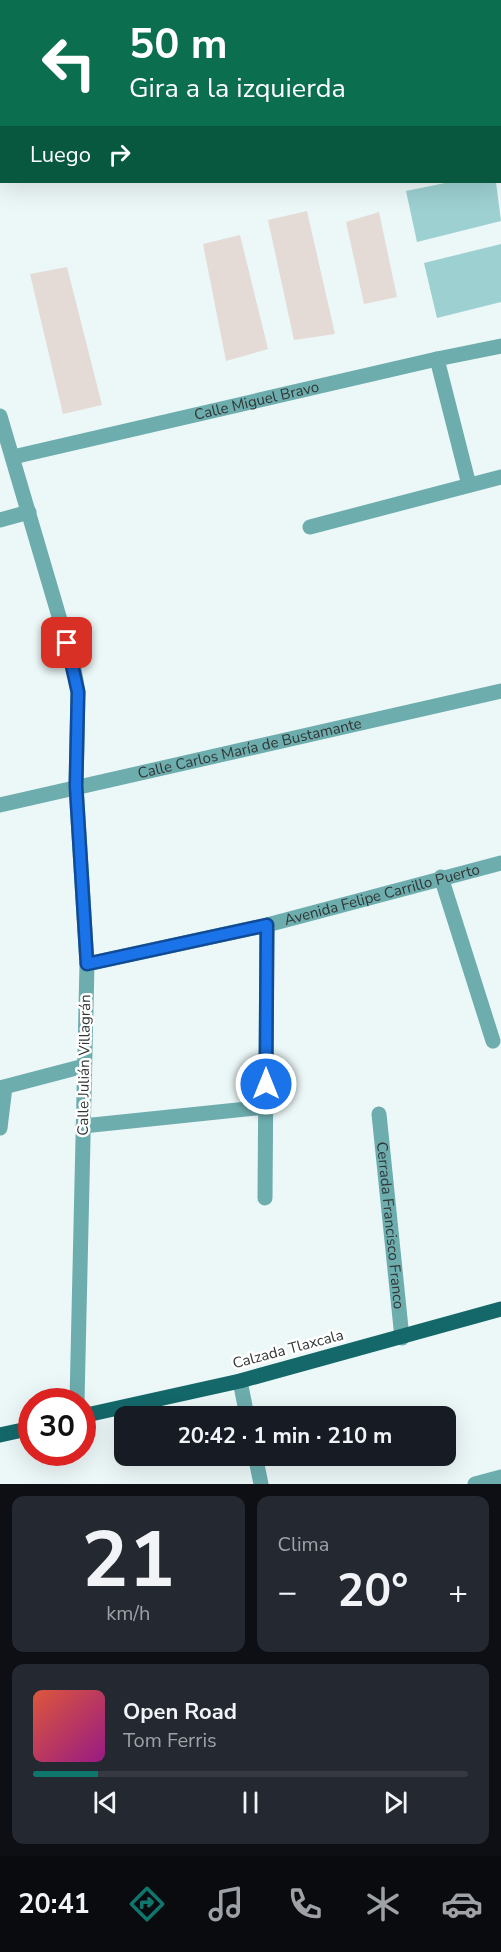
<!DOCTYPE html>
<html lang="es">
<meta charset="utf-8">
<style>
body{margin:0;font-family:"Nunito Sans",sans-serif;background:#242831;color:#f1f3f6;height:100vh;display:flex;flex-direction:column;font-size:22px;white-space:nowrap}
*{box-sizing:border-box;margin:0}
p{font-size:20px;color:#9ea1a6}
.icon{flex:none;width:33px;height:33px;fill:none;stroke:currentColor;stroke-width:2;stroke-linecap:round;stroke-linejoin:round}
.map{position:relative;height:1484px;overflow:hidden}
.side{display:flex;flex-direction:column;gap:12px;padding:12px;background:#0d0f14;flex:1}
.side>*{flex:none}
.top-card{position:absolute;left:0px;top:0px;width:501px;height:183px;box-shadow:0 6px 24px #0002;background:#0b6e4f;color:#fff;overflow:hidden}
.speed{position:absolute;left:18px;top:1388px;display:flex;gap:12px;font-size:30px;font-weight:700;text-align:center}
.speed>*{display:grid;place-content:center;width:78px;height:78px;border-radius:50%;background:#171b24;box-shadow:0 6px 24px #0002;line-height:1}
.speed .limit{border:9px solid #d22;background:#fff;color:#111}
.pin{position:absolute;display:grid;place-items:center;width:51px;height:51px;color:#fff;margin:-26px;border-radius:12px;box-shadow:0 3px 9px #0006}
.me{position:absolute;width:66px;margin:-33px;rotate:0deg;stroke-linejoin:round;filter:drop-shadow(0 0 4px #0008)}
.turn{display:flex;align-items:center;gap:21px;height:126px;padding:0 30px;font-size:27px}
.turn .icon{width:78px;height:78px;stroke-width:2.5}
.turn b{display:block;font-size:42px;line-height:51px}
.then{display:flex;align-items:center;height:57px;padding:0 30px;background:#0003;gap:12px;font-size:22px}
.big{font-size:45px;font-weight:700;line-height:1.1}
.side .tile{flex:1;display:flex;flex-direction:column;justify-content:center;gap:9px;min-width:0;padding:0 21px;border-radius:12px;background:#242831}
.side .dial{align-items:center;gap:0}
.dial b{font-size:78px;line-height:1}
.song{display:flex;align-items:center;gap:18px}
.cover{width:72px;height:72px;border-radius:9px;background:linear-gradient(135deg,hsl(10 70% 55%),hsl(310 70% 35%))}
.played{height:6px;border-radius:3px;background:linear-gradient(90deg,#0f766e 15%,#363941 15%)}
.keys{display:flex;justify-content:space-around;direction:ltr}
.heat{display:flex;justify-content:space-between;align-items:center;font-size:33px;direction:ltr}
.side .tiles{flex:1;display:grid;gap:12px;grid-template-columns:1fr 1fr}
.tile:last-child{grid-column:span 2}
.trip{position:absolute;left:114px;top:1406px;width:342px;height:60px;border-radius:12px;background:#171b24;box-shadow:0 6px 24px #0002;font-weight:700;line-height:60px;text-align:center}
.tabs{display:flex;height:96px;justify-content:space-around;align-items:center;background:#090b0e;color:#9ea1a6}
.tabs .icon{width:42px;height:42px}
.tabs .selected{color:#0f766e}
.tabs b{font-size:27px;color:#f1f3f6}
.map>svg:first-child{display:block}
.green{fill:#9dd0d1}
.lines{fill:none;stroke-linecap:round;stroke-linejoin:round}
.stream{stroke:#8de7e8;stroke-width:7}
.building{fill:#e4dbd6}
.minor{stroke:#6dadae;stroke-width:15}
.major{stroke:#14686a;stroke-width:15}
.route-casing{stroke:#114b97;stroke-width:15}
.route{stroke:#1a73e8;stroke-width:10}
.labels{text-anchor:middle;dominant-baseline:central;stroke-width:5;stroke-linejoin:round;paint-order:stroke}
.street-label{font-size:15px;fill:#313535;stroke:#fff}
</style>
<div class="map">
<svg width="501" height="1484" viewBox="0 0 501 1484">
<rect width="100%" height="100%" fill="#ecf7f7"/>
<path class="green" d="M450 182H496L501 221 417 242 406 191Z
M501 244V302L437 318 424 263Z"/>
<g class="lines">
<path class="stream" d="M465 0V2
M500 12H501"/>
</g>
<path class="building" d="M307 211 335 334 294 340 268 220Z
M379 212 397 297 364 304 346 222Z
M240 235 268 349 226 361 203 244Z
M67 267 102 405 63 414 30 274Z"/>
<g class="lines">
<g class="minor">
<path d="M0 98H2"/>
<path d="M437 359 469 485"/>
<path d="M0 416 73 664 78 692 76 786 87 964 77 1401"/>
<path id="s1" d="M13 457 437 359 501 346"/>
<path d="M0 520 29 512"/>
<path d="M310 527 501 477"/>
<path id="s2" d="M0 805 501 691"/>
<path d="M441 877 493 1041"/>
<path id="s3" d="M87 964 267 925 501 863"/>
<path d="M0 1088 84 1066"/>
<path id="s4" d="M379 1114 402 1338"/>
<path d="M83 1126 266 1107"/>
<path d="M0 1128 5 1087"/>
<path d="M265 1198 267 925"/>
<path d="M240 1381 247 1416"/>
<path d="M255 1455 261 1484"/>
<path d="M475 1484 501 1477"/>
</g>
<path class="major" d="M82 1416 240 1381 501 1309
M0 1435 32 1428"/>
</g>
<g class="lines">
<defs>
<path id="route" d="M67 643 78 692 76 786 87 964 267 925 266 1084"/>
</defs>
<use href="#route" class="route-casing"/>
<use href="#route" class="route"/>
</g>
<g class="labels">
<g class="street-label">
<text stroke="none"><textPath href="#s1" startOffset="250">Calle Miguel Bravo</textPath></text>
<text stroke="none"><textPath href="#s2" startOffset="256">Calle Carlos María de Bustamante</textPath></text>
<text stroke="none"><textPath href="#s3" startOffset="303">Avenida Felipe Carrillo Puerto</textPath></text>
<text transform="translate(84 1065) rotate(-89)">Calle Julián Villagrán</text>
<text stroke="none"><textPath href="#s4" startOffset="112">Cerrada Francisco Franco</textPath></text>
<text transform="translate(288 1349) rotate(-15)">Calzada Tlaxcala</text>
</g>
</g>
</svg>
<div class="speed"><div class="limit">30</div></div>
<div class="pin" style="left:67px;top:643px;background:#d93025"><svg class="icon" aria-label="arrive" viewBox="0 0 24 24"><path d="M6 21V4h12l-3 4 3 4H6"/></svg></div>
<svg class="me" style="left:266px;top:1084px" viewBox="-20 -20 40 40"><circle r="17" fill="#1a73e8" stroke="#fff" stroke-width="3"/><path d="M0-11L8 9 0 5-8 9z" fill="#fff"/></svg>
<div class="trip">20:42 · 1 min · 210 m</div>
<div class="top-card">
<div class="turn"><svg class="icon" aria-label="left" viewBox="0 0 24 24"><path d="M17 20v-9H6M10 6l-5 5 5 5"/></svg><div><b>50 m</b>Gira a la izquierda</div></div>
<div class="then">Luego<svg class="icon" aria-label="right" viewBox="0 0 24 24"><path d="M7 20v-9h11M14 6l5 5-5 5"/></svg></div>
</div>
</div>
<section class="side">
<div class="tiles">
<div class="tile dial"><b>21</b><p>km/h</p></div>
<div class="tile"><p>Clima</p>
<div class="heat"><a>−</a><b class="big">20°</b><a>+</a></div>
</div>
<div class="tile">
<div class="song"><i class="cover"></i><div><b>Open Road</b><p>Tom Ferris</p></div></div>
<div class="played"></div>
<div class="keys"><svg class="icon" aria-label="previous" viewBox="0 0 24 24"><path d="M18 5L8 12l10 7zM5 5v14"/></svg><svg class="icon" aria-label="pause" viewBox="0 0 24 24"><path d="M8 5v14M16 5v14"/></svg><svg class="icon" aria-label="next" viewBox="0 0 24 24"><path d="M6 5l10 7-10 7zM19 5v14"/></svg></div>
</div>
</div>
</section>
<nav class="tabs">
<b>20:41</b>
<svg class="icon selected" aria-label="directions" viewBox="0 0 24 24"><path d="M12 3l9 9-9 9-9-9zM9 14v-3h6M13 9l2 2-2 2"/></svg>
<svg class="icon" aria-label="music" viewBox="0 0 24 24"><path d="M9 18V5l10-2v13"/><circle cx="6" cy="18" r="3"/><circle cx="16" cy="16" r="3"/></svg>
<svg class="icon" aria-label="phone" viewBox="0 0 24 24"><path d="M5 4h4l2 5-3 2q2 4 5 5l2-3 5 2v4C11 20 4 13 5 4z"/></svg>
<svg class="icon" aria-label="climate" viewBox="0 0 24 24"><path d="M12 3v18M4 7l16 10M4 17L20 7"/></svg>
<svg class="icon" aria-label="car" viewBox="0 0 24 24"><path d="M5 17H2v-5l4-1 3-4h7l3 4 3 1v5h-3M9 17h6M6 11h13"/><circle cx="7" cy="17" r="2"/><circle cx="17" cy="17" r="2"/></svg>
</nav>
